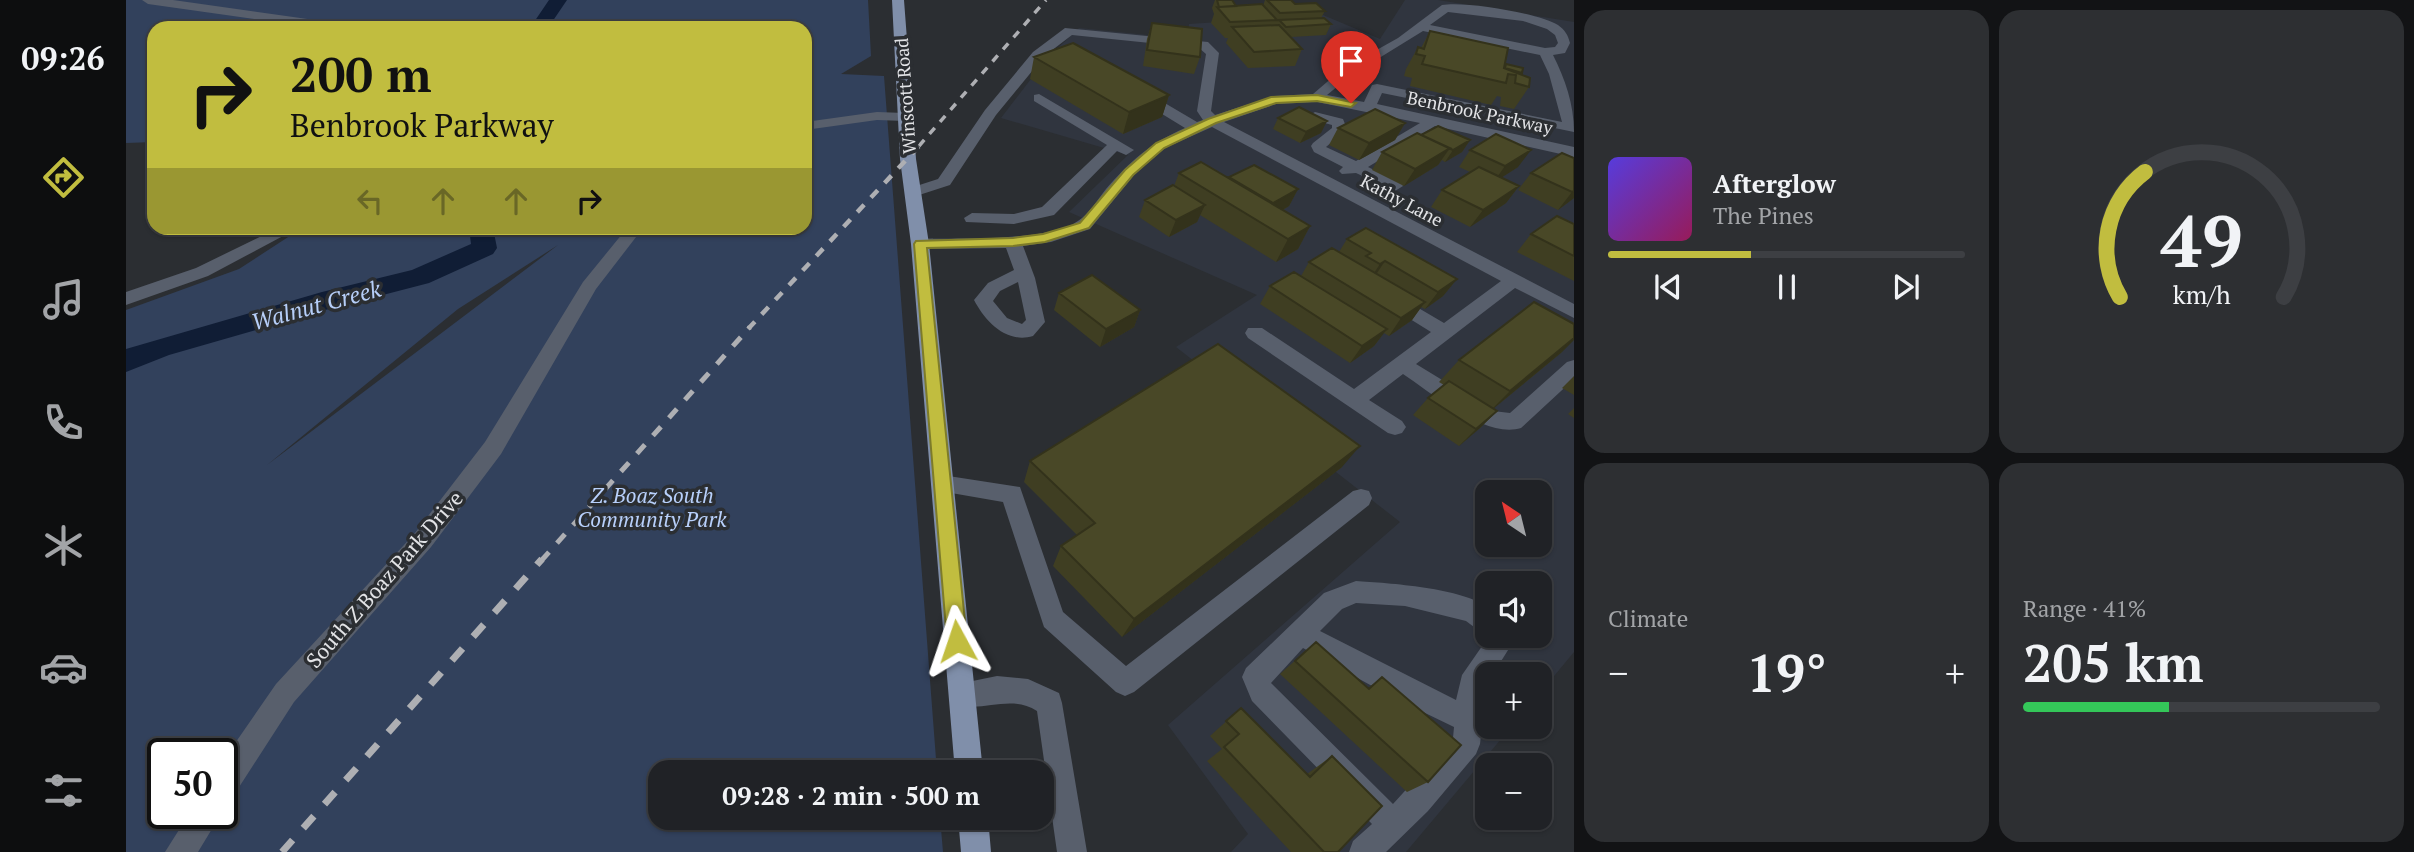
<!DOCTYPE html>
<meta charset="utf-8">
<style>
body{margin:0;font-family:"PT Serif",serif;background:#2d2f32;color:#f1f3f6;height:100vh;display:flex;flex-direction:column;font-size:26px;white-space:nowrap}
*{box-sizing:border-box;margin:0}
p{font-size:23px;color:#a2a4a7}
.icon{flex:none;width:38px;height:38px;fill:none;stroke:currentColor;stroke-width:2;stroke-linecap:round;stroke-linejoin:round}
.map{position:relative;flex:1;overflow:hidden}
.details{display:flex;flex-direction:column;gap:10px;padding:10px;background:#121315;width:840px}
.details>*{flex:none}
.hud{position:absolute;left:21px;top:21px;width:665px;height:214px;border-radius:21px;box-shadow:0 2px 5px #0004,0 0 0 2px #3d3f43;background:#c1bd3f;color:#111;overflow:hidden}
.needle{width:46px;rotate:325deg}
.buttons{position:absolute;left:1349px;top:480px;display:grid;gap:14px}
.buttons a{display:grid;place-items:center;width:77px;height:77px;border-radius:14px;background:#202226;box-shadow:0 2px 5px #0004,0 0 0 2px #3d3f43;font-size:35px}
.speed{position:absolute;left:21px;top:738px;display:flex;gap:14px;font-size:35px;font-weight:700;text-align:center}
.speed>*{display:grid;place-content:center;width:91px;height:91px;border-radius:50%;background:#202226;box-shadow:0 2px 5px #0004,0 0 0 2px #3d3f43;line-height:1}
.speed .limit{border:4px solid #111;border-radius:10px;background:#fff;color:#111}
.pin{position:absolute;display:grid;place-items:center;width:60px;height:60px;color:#fff;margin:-72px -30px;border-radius:50% 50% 50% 0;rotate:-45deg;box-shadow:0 0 7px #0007}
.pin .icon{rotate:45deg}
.me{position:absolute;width:77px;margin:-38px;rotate:355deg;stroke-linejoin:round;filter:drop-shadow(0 0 5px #0008)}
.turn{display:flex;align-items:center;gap:24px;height:147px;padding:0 28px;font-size:32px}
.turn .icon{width:91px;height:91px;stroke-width:2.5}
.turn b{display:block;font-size:49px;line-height:60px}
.lanes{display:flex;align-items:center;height:66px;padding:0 28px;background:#0003;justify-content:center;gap:35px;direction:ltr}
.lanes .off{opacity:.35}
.big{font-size:52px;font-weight:700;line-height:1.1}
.details .widget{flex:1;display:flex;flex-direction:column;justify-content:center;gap:10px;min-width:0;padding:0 24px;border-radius:21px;background:#2d2f32}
.details .dial{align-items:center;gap:0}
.dial svg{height:182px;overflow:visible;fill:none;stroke:#3d3f43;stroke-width:7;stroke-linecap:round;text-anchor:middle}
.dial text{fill:#f1f3f6;stroke:none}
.song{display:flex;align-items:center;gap:21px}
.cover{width:84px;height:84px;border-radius:10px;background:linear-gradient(135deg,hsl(250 70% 55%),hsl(330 70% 35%))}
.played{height:7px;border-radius:4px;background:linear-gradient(90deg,#c1bd3f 40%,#3d3f43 40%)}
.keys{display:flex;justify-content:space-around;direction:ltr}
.heat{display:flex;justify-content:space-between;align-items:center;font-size:38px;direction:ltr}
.charge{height:10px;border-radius:5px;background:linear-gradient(90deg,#34c759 41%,#3d3f43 0)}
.details .tiles{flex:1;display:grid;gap:10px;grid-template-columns:repeat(2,1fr)}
.trip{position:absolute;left:522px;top:760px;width:406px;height:70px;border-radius:21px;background:#202226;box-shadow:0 2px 5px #0004,0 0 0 2px #3d3f43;font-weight:700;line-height:70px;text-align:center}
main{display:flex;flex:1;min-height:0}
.dock{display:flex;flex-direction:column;width:126px;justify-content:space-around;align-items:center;background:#0d0e0f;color:#a2a4a7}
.dock .icon{width:49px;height:49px}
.dock .current{color:#c1bd3f}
.dock b{font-size:32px;color:#f1f3f6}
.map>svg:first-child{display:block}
.built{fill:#30353f;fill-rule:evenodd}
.green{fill:#32415c;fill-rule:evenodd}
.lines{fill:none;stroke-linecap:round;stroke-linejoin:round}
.river{fill:#101d35;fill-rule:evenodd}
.minor{fill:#585f6c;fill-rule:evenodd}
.major{fill:#808faa;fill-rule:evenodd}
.rail-far3{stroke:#aeafb3;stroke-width:3.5;stroke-dasharray:8 8;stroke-linecap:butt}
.rail-far2{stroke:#aeafb3;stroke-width:4.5;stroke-dasharray:10 10;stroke-linecap:butt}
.rail-far1{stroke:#aeafb3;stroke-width:5;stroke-dasharray:12 12;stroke-linecap:butt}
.rail{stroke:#aeafb3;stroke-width:7;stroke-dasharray:16 16;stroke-linecap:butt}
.wall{fill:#3f3e22}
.shaded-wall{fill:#33321b}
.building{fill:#494827;stroke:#33321b;stroke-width:2}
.route{fill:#c1bd3f;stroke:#7d7b29;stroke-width:2}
.labels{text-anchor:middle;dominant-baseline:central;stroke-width:7;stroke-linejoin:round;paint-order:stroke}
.far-street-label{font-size:18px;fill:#e2e3e6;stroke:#2b2e32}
.park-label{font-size:21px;font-style:italic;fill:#b8d0fb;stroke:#2b2e32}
.street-label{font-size:21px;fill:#e2e3e6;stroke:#2b2e32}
.water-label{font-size:23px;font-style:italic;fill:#b6cef8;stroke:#2b2e32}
</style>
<main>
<nav class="dock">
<b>09:26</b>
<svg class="icon current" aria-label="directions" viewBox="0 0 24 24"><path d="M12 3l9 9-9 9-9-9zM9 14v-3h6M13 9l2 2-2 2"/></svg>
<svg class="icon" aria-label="music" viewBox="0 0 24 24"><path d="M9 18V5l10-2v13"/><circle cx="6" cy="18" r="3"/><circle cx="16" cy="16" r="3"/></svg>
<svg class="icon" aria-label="phone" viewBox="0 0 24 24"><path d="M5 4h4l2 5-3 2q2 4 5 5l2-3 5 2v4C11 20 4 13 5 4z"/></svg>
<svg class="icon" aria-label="climate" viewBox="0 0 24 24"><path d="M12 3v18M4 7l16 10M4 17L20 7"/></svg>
<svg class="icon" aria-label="car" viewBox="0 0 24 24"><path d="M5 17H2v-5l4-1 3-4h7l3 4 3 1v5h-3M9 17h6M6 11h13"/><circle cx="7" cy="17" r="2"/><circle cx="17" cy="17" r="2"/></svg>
<svg class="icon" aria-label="filters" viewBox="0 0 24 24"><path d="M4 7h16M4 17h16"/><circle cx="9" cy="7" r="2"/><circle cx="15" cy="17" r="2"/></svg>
</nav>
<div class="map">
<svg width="1448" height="852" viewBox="0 0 1448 852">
<rect width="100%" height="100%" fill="#2b2e32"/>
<path class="built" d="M1279 0H1312L1448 22V652L1414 693V674H1362V726H1386L1280 852H1105L1122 834 1042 725 1274 522 1050 347 1131 295 943 212 1002 155 875 118 921 58 953 28 1061 39 1063 24 1197 15 1254 39ZM1362 492H1414V544H1362ZM1362 583H1414V635H1362Z"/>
<path class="green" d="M0 0H742L745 56 715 74 758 76 811 772H534V817H814L817 852H0V310L113 269 176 228H679V28H28V142L0 143ZM432 245 141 465 332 309ZM37 754H96V814H37Z"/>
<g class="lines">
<path class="river" d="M423 0H441L422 28H404Z
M343 228H367L371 248 367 254 303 283 199 310 43 355 0 372V349L196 292 286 270 345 244Z"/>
<path class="minor" d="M16 0H47L217 24 223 28H191L22 4Z
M1316 5C1339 1 1412 13 1432 25 1439 30 1442 35 1444 43L1439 53 1427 55C1439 79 1448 104 1448 132L1256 93 1251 104 1448 147V157L1309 126 1242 167 1275 183 1277 186 1269 191 1230 173 1216 174 1213 171 1217 167 1188 152 1185 146 1187 143 1206 128V125L1184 119 1182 116 1189 112 1217 119 1221 129 1200 147 1230 161 1294 123 1191 102 1150 104 1098 122 1448 304V318L1389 288 1290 364 1367 411 1384 413 1441 362 1448 360V379L1395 428C1359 439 1306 393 1277 374L1243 400 1276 421 1280 427 1276 433 1269 435 1262 433 1122 338 1119 333 1122 328H1136L1228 389 1305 332 1260 304 1257 300 1260 296H1272L1318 323 1375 281 1086 127 1039 148 1008 175 964 229 925 242 897 246 909 278 919 322 907 336C880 344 859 321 848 300L862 283 888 270 880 248 794 249 785 244 794 239C832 238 922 242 952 221 963 214 972 199 980 189 1005 160 1025 143 1059 128L1010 98V92H1020L1071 122 1077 120 1071 111 1080 54 1073 48 946 35 925 51 932 55 930 58 916 59 870 115 824 185 787 197 781 195 779 192 781 189 812 179 859 110 907 52 939 28 1082 42 1093 53 1085 111 1089 115 1148 96 1187 94 1215 70 1272 38ZM1322 12 1397 21 1421 29 1429 35 1432 43 1429 47 1419 48 1304 25ZM1297 31 1414 55 1423 74 1436 122 1251 84 1246 85 1238 102 1201 95 1224 76ZM892 282 900 320 896 324 881 318 867 301 874 291Z
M913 94 1008 150 1000 155 991 151 928 215 888 224 840 222 838 218 846 213 888 214 916 207 981 145 908 101V95Z
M751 112 779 113 786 117 779 121 751 120 679 130V122Z
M152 228H172L82 276 0 305V292L70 268Z
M501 228H517L470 289 375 454 305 547 168 702 106 798 96 802V762L150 684 289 533 359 442 457 282Z
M816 475 894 487 937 612 1000 666 1227 491 1235 489 1243 491 1246 498 1243 505 1008 692 999 696 990 692 918 627 877 502 808 490 805 484 808 478Z
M1230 581C1261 583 1339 588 1362 608V635H1387L1389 639 1367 674H1362L1354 744 1350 754 1302 811 1260 852H1223L1227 841 1246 824 1126 701 1116 677 1120 668 1198 593ZM1230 603 1279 606 1340 621 1360 636 1361 639 1336 675 1330 700 1194 631 1216 609ZM1177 648 1266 697 1328 727 1327 738 1267 804 1145 683Z
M871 676 902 679 933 693 936 703 961 852H931L911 711C883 693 854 715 827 703L823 694 827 685Z
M63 814H95L72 852H39Z"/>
<path class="major" d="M766 0H778L790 159 803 244 857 772H829L785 244 774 159Z
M832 817H862L865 852H835Z"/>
<path class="rail-far3" d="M793 146 920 0"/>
<path class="rail-far2" d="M622 329 795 144"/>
<path class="rail-far1" d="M415 561 624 327"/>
<path class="rail" d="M156 852 416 559"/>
</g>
<path class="wall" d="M1089 0H1106L1110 6H1137L1139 0H1165L1169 4 1199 11 1195 18 1205 24 1200 35 1165 37 1176 49 1169 66 1122 68 1100 43 1102 38H1099L1085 23 1088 14 1086 8Z
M1026 23 1074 57 1068 74 1017 66 1021 39Z
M1304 31 1396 73 1395 75 1403 87 1388 109 1374 106 1375 97 1371 96 1365 105 1284 86 1286 78 1278 76 1280 69 1292 47 1295 48Z
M908 57 1043 95 1036 117 997 134 904 79Z
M1152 118 1195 133 1174 143 1147 129Z
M1279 123 1269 140 1233 160 1203 145 1212 128Z
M1295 135 1344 140 1336 152 1319 162 1316 160 1312 165 1278 186 1246 170 1256 152Z
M1344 150 1392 167 1376 177 1393 186 1380 203 1344 227 1305 207 1316 190 1344 172 1333 167Z
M1448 158V198L1432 210 1392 190 1405 173Z
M1053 173 1103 178V177L1172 189 1163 206 1157 210 1184 226 1172 249 1150 262 1074 215 1071 222 1043 237 1013 217 1019 200 1048 186Z
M1448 224V281L1391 252 1405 234Z
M1221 239 1331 279 1317 296 1299 309 1295 307 1286 320 1263 336 1258 333 1248 346 1224 363 1134 304 1144 286 1175 276 1183 262 1213 252Z
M933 293 1014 310 1008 327 974 347 928 310Z
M1436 352 1367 409 1371 411 1354 428 1333 446 1287 415 1302 398 1318 385 1313 382 1333 360Z
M1448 376V395L1436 388Z
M1448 408V418L1442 414Z
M904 461 1216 467 996 637 927 566 935 546 951 535 898 482Z
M1190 642 1242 688 1256 677 1302 782 1281 792 1154 674Z
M1115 708 1181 774 1206 756 1212 852H1165L1081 761 1096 749 1084 736Z"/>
<path class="shaded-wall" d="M1043 95 1036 117 997 134 1003 112Z
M1201 121 1195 133 1174 143 1180 132Z
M1279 123 1269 140 1233 160 1243 143Z
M1344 140 1336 152 1319 162 1327 150Z
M1324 148 1312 165 1278 186 1289 169Z
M1405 150 1392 167 1367 183 1379 166Z
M1393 186 1380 203 1344 227 1357 210Z
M1172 189 1163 206 1138 220 1147 203Z
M1448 191V198L1432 210 1446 192Z
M1079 205 1071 222 1043 237 1050 220Z
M1184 226 1172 249 1150 262 1162 239Z
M1259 261 1247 279 1242 282 1254 264Z
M1331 279 1317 296 1299 309 1312 292Z
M1299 302 1286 320 1263 336 1275 318Z
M1014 310 1008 327 974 347 980 329Z
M1261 329 1248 346 1224 363 1236 346Z
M1448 338V340L1436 352 1362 413 1384 391Z
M1371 411 1354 428 1333 446 1350 429Z
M1234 446 1216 467 996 637 1008 619Z"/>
<path class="building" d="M1091 0H1106L1110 6 1093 7Z
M1141 0H1165L1169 4 1190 3 1199 11 1154 13Z
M1136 4 1151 20 1104 22 1091 7Z
M1198 18 1205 24 1160 27 1153 20Z
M1026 23 1076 29 1074 57 1021 50Z
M1153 25 1176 49 1128 52 1106 27Z
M1304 31 1382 48 1378 68 1404 78 1403 87 1389 83 1390 75 1382 74 1380 83 1296 64 1299 56 1290 54 1292 47 1298 49Z
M947 43 1043 95 1003 112 908 57Z
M1380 64 1397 68 1396 73 1379 68Z
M1173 107 1201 121 1180 132 1152 118Z
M1249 109 1279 123 1243 143 1212 128Z
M1312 126 1344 140 1327 150 1295 135Z
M1291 133 1324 148 1289 169 1256 152Z
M1370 134 1405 150 1379 166 1344 150Z
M1436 153 1448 158V191L1446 192 1405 173Z
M1075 162 1184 226 1162 239 1053 173Z
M1128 165 1172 189 1147 203 1103 177Z
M1353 167 1393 186 1357 210 1316 190Z
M1047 185 1079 205 1050 220 1019 200Z
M1431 216 1448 224V256L1405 234Z
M1240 228 1331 279 1312 292 1259 261 1254 264 1240 256 1245 253 1221 239Z
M1206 248 1299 302 1275 318 1183 262Z
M1168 272 1261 329 1236 346 1144 286Z
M966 275 1014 310 980 329 933 293Z
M1408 302 1448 324V338L1384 391 1333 360Z
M1092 344 1234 446 1008 619 935 546 969 523 904 461Z
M1323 381 1371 411 1350 429 1302 398Z
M1190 642 1243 689 1256 677 1335 745 1302 782 1169 661Z
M1115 708 1184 777 1206 756 1256 806 1212 852H1198L1098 747 1113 734 1100 721Z"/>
<path class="route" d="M1191 95 1230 103 1225 107 1191 101 1150 103 1090 123 1038 148 1007 175 963 228 919 242 887 246 801 248 841 641 838 648 831 650 824 648 821 641 788 244 790 241 887 238 917 234 954 223 999 170 1030 143 1082 119 1145 97Z"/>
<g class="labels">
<g class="far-street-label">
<text transform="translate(779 96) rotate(-94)">Winscott Road</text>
<text transform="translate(1354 112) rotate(12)">Benbrook Parkway</text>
<text transform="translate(1276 200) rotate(28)">Kathy Lane</text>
</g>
<g class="park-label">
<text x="526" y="495">Z. Boaz South<tspan x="526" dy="24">Community Park</tspan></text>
</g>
<g class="street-label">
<text transform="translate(258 579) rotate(-49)">South Z Boaz Park Drive</text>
</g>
<g class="water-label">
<text transform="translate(190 305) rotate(-15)">Walnut Creek</text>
</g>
</g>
</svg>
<div class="buttons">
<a><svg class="needle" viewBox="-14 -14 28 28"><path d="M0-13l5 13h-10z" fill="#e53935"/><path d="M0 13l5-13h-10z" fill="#a2a4a7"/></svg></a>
<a><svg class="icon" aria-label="sound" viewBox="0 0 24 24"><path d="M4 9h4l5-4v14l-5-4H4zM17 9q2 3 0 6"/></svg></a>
<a>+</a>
<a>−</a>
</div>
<div class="speed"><div class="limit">50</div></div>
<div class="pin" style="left:1225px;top:103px;background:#d93025"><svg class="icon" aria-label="arrive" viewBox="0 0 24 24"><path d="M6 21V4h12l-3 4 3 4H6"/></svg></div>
<svg class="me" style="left:831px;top:641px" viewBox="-20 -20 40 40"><path d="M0-17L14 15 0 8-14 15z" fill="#c1bd3f" stroke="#fff" stroke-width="4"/></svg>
<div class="trip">09:28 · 2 min · 500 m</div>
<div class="hud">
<div class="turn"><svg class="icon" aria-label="right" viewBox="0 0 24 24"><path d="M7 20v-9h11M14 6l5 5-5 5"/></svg><div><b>200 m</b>Benbrook Parkway</div></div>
<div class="lanes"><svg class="icon off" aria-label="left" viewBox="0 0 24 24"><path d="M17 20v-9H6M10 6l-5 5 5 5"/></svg><svg class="icon off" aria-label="ahead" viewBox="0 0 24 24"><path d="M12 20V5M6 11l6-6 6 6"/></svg><svg class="icon off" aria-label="ahead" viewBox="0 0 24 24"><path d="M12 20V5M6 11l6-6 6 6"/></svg><svg class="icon" aria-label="right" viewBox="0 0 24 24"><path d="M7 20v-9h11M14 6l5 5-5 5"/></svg></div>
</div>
</div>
<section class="details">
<div class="tiles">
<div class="widget">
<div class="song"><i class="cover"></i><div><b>Afterglow</b><p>The Pines</p></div></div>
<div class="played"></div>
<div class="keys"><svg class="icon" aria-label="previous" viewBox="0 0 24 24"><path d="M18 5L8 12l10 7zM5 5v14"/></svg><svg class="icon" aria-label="pause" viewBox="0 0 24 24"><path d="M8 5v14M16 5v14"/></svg><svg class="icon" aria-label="next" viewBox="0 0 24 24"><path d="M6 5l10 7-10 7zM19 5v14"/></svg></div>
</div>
<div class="widget dial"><svg viewBox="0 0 100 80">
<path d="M14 69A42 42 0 1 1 86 69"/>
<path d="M14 69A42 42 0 0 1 25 14" stroke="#c1bd3f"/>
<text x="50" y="56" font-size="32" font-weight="700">49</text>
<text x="50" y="72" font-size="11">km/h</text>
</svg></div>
<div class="widget"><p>Climate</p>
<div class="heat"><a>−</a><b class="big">19°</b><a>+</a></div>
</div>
<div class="widget"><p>Range · 41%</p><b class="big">205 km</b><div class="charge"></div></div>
</div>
</section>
</main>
